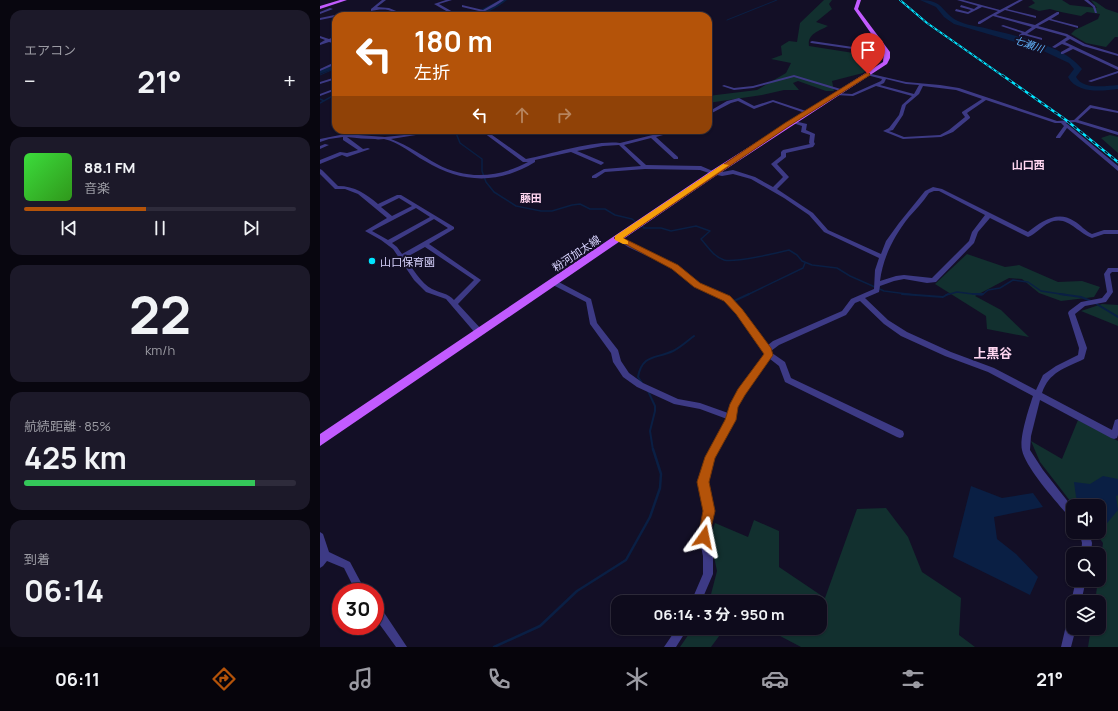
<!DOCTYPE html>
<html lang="ja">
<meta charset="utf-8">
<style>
body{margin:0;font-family:Manrope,"Noto Sans JP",sans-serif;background:#1c1929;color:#f1f3f6;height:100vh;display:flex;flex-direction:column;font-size:15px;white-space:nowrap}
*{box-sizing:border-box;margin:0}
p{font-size:13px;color:#9b9ba3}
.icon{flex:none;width:22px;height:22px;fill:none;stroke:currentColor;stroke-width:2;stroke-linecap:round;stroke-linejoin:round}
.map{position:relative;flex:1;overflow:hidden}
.panel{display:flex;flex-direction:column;gap:10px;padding:10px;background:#08060f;width:320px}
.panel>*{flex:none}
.banner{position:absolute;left:12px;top:12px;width:380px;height:122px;border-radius:12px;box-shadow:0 1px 3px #0004,0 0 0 1px #2e2b3b;background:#b45309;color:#fff;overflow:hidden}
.controls{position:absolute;left:746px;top:499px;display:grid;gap:8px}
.controls a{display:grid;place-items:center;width:40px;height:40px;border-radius:8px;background:#0e0b1c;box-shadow:0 1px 3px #0004,0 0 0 1px #2e2b3b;font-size:20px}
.speed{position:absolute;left:12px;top:583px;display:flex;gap:8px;font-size:20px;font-weight:700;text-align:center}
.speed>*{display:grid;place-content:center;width:52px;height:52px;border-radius:50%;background:#0e0b1c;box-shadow:0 1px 3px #0004,0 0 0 1px #2e2b3b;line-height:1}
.speed .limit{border:6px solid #d22;background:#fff;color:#111}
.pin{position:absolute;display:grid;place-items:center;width:34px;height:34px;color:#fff;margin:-41px -17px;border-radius:50% 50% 50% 0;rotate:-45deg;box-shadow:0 0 4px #0007}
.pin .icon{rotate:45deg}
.me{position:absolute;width:44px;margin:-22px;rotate:12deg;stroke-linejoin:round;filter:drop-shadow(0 0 3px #0008)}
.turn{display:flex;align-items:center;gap:14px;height:84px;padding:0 16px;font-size:18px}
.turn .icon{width:52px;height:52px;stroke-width:2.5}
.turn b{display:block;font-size:28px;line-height:34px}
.lanes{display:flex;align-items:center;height:38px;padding:0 16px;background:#0003;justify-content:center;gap:20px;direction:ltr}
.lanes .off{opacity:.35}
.big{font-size:30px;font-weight:700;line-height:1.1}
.panel .card{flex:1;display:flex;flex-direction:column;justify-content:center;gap:6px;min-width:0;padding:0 14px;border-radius:12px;background:#1c1929}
.panel .dial{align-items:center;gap:0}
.dial b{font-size:52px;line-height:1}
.song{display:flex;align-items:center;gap:12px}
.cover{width:48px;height:48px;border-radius:6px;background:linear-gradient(135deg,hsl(120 70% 55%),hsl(110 70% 35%))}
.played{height:4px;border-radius:2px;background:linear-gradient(90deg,#b45309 45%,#2e2b3b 45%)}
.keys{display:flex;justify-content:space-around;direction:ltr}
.heat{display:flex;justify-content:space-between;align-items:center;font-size:22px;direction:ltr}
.charge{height:6px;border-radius:3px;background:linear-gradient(90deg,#34c759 85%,#2e2b3b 0)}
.trip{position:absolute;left:291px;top:595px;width:216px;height:40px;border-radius:12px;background:#0e0b1c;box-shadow:0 1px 3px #0004,0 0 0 1px #2e2b3b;font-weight:700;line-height:40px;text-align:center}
.menu{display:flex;height:64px;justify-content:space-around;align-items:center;background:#06040b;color:#9b9ba3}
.menu .icon{width:28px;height:28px}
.menu .active{color:#b45309}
.menu b{font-size:18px;color:#f1f3f6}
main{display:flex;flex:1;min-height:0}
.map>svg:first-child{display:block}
.green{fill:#12302f}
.water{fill:#0a1f44}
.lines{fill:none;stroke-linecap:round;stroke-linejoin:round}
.stream-far3{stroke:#0a1f44;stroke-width:1}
.stream-far2{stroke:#0a1f44;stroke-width:1.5}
.stream-far1{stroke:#0a1f44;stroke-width:2}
.stream{stroke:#0a1f44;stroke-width:2.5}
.river{fill:#0a1f44;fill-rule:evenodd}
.minor{fill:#3d3a85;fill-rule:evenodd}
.primary{fill:#c25bff;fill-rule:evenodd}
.rail-far1-casing{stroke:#00e5ff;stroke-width:2}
.rail-casing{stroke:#00e5ff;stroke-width:2.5}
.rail-far1{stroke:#130f26;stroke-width:1;stroke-dasharray:3;stroke-linecap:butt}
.rail{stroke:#130f26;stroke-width:1.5;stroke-dasharray:4;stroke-linecap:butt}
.route{fill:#b45309;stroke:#753606}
.slow{fill:#f59e0b}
.poi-dot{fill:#00e5ff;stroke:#130f26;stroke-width:1.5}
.labels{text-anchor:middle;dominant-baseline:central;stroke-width:4;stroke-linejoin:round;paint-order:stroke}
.far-water-label{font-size:10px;font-style:italic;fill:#62b6ff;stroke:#130f26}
.far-quarter-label{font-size:11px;font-weight:bold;fill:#ffd6f0;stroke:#130f26}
.street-label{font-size:11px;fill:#d9d4ff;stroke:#130f26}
.poi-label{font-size:11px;fill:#d9d4ff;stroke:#130f26;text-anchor:start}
.quarter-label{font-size:13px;font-weight:bold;fill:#ffd6f0;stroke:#130f26}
</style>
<main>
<section class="panel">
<div class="card"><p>エアコン</p>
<div class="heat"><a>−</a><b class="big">21°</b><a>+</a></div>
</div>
<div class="card">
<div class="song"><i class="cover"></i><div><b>88.1 FM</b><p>音楽</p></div></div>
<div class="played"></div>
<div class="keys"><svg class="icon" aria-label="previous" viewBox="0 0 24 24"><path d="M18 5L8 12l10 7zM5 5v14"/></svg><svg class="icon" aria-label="pause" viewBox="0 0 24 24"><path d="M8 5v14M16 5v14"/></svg><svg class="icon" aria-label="next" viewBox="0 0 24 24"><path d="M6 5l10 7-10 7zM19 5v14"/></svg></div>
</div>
<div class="card dial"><b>22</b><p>km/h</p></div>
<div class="card"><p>航続距離 · 85%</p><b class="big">425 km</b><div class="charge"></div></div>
<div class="card"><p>到着</p><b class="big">06:14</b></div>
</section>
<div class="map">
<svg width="798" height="647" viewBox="0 0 798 647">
<rect width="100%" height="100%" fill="#130f26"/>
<path class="green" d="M504 0H512L509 4 512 9 496 22 508 26C499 31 487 34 489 46L559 57 543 73 512 81 514 91H506L478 81 473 83 479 90H464L442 95 388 103V96L437 90 466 73 471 63 451 59 462 55 461 46 469 41 477 42 480 23Z
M712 0H742L750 5 777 8 771 0 776 2 786 9 798 13V37H795L786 47 766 43 751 34 755 30 778 19 780 14 767 12 761 16 741 12 730 9 719 11 708 7 715 3Z
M790 135 798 137V153L781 138Z
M647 254 685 267 699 265 738 282 762 281 780 287 774 297 741 301 719 293 702 279 689 278 655 296 681 310 709 337 667 329 666 316 615 284Z
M782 304 798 305V326L761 311Z
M758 420 798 441V647H768L771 628H779V602H775L783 543 775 532H779V506H754L720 462 711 441 742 459Z
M566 508 588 537 602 572 641 598 639 635 655 647H481L445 628H500V602H389L397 571 390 538 395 523 428 537 434 520 459 531V567L505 598 537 509Z
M373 628H424H405L391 647H360Z"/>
<path class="water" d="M783 476 798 479V495L796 496 798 510 783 528 779 524V506H762L756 497 754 482 770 484Z
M651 486 682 498 713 493 723 507 674 517 677 539 696 554 718 577 710 595 633 557Z"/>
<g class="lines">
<path class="stream-far3" d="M407 20 457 0
M0 75 16 68"/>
<path class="stream-far2" d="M0 99 4 101
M0 103 16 94
M132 130 136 133 140 143 162 159V171L166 182 174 192 196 206 221 211H232L252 205 260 204 270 209H285L295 215 312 219 316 222
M322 225 324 228H341L351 231 376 226 390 231 381 239C387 246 394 257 404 260 414 263 457 253 469 250L477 255 482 261 492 265 517 268 530 276 564 291 595 295
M427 295 483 268 485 263
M626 295 637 292 661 295
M662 295 668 290 680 288 693 280 708 282 721 291 747 295"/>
<path class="stream-far1" d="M582 294 623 297 628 294
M653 294H663
M740 294 761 297 771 301
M414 301 429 294
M775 303 798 317
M322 383 318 377C322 354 336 359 353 351 361 347 367 341 374 336
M328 391 335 406V411L330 431 333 450"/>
<path class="stream" d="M174 647 220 626 257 591 306 560 330 517 340 488 341 474 333 449"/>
<path class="river" d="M180 0H187C176 9 162 16 148 16Z
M600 0C625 0 621 13 638 21 646 25 656 26 665 28 694 36 743 44 762 69L756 77C763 90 786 86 798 85V89C782 91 757 94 748 77L754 69 749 63 719 49 634 24 624 17 616 7Z
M16 63V68L0 74V69Z"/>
<path class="minor" d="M62 0H66L57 7 69 8 88 16C80 16 75 12 68 10 62 9 56 10 51 11V9Z
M126 0H132L119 4 140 16H135L114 4Z
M180 0H184C173 8 158 16 144 16L159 11 142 7V5L163 10Z
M637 0H643L680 10 699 0H703L687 9 716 16V18L685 10 676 15 715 25 737 12H739V14L731 19 758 26V28L729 20 718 26 747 34 765 44 798 54V56L763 46 750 39 745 42 798 67V70L753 49 743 54H741V52L750 47 742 44 735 48 732 47 747 37 745 36 716 28 707 34 722 38V40L704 35 699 37V35L702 33 681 26 683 25 705 32 712 27 673 16 660 24H658V22L678 11 662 7 648 14 635 11 636 9 648 12 651 10 640 7 641 5 654 9 658 6Z
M764 0H768L775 6 777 13H775L773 7Z
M10 8 13 9 0 14V12Z
M34 11 49 13 47 14 34 13 0 20V18Z
M0 36 9 39 16 36V38L12 40 16 42V44L9 42 0 45V43L5 40 0 38Z
M492 41 567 52 569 53 567 54 491 43 490 42Z
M15 62H16V64L0 71V69Z
M11 70H13L16 72V75L11 72Z
M798 71V73L771 82 768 81Z
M547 73 586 82 620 85 639 88 737 121 754 120 770 105 798 111V113L771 108 758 120 798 132V135L755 122 746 123 798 166V171L747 128 740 138H736V137L744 126 741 123H735L666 100 647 113 650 117V118L633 132 621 137 583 139 563 131 569 128 579 115 582 105 592 96 556 86 533 96 516 95 514 94 516 93 532 94 561 81 562 79 547 75ZM566 79 586 84 599 85 594 94 560 85 564 83ZM603 86 636 90 662 99 642 112V113L645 117 629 130 620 135 584 137 569 131 573 130 583 115 586 105 599 94Z
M474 75 524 90 520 91 474 77 433 88 414 90 402 86 404 85 414 88 433 86Z
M16 77V79L0 84V82Z
M16 88V90L0 96V94Z
M419 98 434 106 453 100 489 112 485 113 453 102 434 109 418 101 411 103 388 115V112L407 101Z
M470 120 487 124 486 130 495 134 494 142 495 144 493 147 466 153V157L457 164 469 177 457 189 493 213 508 230 561 254 566 241 579 223 605 191 613 187 622 189 708 232C721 222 737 210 754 221 761 225 765 231 772 234L784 230H798V234H784L772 238C757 233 747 214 729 223 722 226 716 234 708 237L670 218 658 232 654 243 616 282 607 283 584 279 574 281 560 286 559 292 545 298 568 320 587 332 631 352 674 368 716 390 723 375 736 366 758 355 759 348 748 313 749 311 761 302 782 298 787 292 784 274 788 268H798V272H792L790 274 793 292 786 302 765 306 755 314 767 348 764 359C745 368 729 372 722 393L792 430 795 420 798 419V435L797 438 794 439 791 438 720 400 711 436 710 450 723 470 753 508V519L750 518C737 502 706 469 702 450 699 438 709 408 713 396L668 372 625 356 581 336 564 324 540 301 535 303 526 315 459 345 451 351 452 353 465 362 471 378 583 431 584 434 583 437 580 438 577 437 465 382 459 366 450 359 425 394 417 407 415 420 394 458 387 482 394 511 389 537 393 556V574L381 602H371L383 574V556L379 537 384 511 379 482 386 457 407 419 380 409 354 404 317 387 303 377 293 362 291 353 270 324 266 302 231 284 230 282 231 280H235L271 299 277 323 298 350 301 361 309 373 323 383 358 399 380 403 408 413C411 395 434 369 445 355L444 351 417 313 405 300 375 287 353 268 308 247 296 239 295 238 296 237H300L312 245 357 266 379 283 409 296 421 309 448 345 453 341 522 311 531 299 554 289 555 270 559 258 504 232 489 215 464 198 431 179 413 174 402 176 392 174 380 170 325 169 285 172 276 178H272V176L284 169 321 166 299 145 283 146 257 151 283 162 284 163 281 165 251 152 215 160V162C178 185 141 183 105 161 92 154 79 142 64 139 61 139 58 140 55 139 46 139 37 138 27 137L43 149 48 148 50 149 27 157 22 155 0 164V160L20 152 27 153 38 150 23 140V137L9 139 0 142V139L25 134 65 137 84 135 108 130H116L96 135 71 139C89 146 101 155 117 164 146 180 179 178 208 162H203L160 130H165L206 159C233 154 273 140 300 143L353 130H361L336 137 358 157V159H354L331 138 304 145 326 165 381 166 395 172H402L413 170 435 177 453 187 463 177 451 164 461 156V152L463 150 490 144 489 143 490 135 481 132 482 126 470 122ZM614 191H619L665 215 652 232 649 241 612 278 584 275 576 276 560 281C563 257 574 236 589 217 596 209 603 202 609 193Z
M5 144 9 145 0 149V146Z
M0 169 2 170 18 186C35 186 46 194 58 204L77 195H81L134 227V229L109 244 161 280 138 304 162 330 163 332 162 334H156L126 299 106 292 94 280 73 249 61 240 45 231 67 218 38 194 25 189H15L0 174ZM79 198 92 206 72 216 61 207ZM96 208 110 217 68 240 52 231ZM114 219 128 228 82 254 77 247 72 243ZM105 247 154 280 134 300C128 293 120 293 112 289 101 284 92 267 85 258Z
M0 532 3 534 9 552 30 562 46 592H36L24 568 7 561 3 566 0 568Z
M759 532H769L772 543 771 554H761L762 543Z
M756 580H766L761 602H753V606L751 602Z
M55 604 59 605 87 647H76L55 618Z
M753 612V628H756L751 647H741L748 617 749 613Z
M357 628H368L356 647H344Z"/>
<path class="primary" d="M20 0H27L0 9V6Z
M537 0H541L538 9 570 52V58L567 64 397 175 0 446V434L391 171 563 62 564 52 534 9Z"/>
<defs>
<path id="rail-far1" d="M580 0 607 23 683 76"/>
<path id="rail" d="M682 75 746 120 798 162"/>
</defs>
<use href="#rail-far1" class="rail-far1-casing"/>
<use href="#rail" class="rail-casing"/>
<use href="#rail-far1" class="rail-far1"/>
<use href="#rail" class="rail"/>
</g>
<path class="route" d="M548 72 550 74V75L469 126 303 238 358 265 380 283 410 296 422 309 451 348 453 355 425 395 418 407 416 420 395 458 389 482 395 511 388 541 384 543 379 541 378 537 383 511 377 482 385 457 405 420 410 404 418 389 444 354 416 314 404 301 374 287 352 269 294 238 465 123Z"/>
<path class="slow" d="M403 164 409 165 303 238 308 241V244H303L295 240V236Z"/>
<circle class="poi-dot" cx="52" cy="261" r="4"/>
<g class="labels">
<g class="far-water-label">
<text transform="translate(709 44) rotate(19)">七瀬川</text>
</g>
<g class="far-quarter-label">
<text x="708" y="164">山口西</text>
<text x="211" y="197">藤田</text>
</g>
<g class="street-label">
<text transform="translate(256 253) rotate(-34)">粉河加太線</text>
</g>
<g class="poi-label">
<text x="60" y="261">山口保育園</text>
</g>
<g class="quarter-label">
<text x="673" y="353">上黒谷</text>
</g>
</g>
</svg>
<div class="controls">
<a><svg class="icon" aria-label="sound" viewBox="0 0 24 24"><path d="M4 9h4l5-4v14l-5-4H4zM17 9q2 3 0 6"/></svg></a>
<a><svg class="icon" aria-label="search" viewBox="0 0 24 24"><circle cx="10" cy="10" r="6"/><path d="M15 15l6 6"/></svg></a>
<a><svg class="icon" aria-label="layers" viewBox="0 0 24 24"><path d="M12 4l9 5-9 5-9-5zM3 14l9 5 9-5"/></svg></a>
</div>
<div class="speed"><div class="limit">30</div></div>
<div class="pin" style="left:548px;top:74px;background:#d93025"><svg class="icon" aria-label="arrive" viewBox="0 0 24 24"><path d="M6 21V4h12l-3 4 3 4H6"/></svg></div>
<svg class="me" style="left:384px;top:537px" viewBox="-20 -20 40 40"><path d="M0-17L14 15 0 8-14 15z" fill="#b45309" stroke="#fff" stroke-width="4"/></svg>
<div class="trip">06:14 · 3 分 · 950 m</div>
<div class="banner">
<div class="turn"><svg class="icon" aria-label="left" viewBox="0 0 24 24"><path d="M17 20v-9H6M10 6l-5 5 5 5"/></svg><div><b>180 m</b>左折</div></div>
<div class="lanes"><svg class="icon" aria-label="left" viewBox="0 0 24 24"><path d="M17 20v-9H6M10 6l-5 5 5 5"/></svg><svg class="icon off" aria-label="ahead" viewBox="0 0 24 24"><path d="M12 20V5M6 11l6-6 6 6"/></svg><svg class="icon off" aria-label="right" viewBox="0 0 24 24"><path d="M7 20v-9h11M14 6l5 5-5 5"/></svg></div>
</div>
</div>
</main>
<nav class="menu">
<b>06:11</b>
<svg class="icon active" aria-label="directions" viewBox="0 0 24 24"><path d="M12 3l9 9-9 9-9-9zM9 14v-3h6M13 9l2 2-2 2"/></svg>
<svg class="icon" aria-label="music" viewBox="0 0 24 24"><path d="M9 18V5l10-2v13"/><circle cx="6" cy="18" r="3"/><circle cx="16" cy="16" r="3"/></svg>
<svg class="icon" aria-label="phone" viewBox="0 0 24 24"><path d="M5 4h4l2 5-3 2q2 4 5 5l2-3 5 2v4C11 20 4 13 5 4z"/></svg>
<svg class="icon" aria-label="climate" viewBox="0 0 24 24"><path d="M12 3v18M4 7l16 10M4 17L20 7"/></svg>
<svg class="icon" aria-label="car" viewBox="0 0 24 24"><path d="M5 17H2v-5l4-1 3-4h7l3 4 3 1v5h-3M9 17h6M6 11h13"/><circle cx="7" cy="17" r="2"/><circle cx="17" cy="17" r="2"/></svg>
<svg class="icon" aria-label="filters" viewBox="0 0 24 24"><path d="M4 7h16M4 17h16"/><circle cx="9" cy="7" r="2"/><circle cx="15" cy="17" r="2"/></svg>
<b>21°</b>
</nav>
